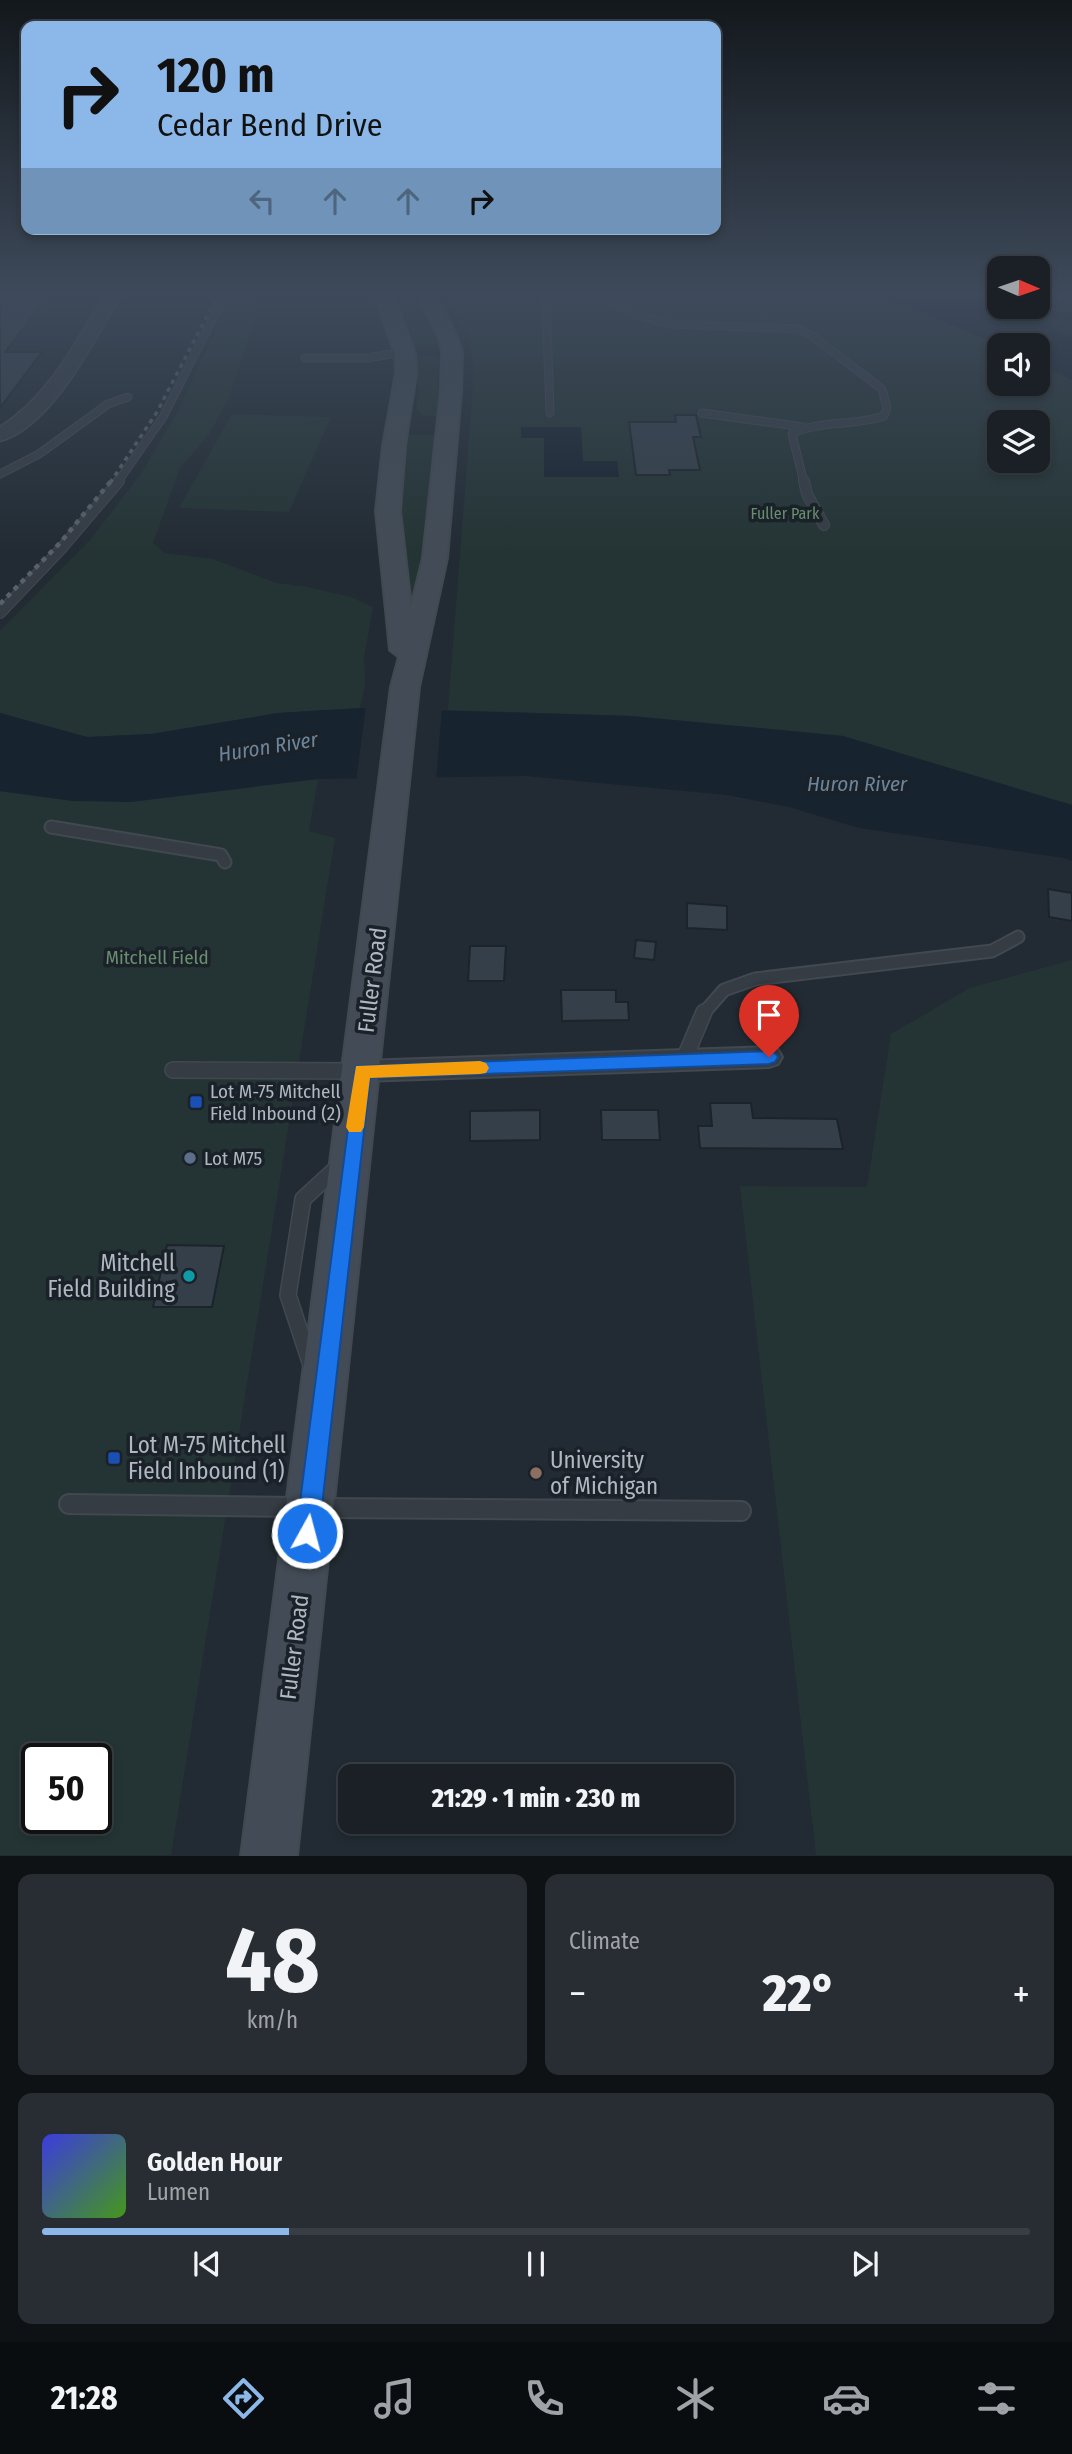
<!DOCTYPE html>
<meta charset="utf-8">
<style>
body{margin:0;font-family:"Fira Sans Condensed",sans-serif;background:#272d32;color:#f1f3f6;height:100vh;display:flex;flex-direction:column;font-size:26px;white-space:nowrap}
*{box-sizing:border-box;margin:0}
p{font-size:23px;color:#9fa3a7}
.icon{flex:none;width:38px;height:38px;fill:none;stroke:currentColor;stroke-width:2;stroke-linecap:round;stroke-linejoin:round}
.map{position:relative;height:1856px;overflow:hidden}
.details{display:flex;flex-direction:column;gap:18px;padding:18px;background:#0e1215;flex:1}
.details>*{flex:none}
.guide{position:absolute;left:21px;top:21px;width:700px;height:214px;border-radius:14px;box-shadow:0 4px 10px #0003,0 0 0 2px #383e43;background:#8cb8e9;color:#111;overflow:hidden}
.needle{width:46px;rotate:92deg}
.fabs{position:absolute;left:987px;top:256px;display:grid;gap:14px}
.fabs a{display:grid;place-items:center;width:63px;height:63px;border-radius:14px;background:#1a2026;box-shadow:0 4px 10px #0003,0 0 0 2px #383e43;font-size:35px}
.speed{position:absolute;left:21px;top:1743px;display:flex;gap:14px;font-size:35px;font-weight:700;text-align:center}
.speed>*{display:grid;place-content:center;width:91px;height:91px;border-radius:50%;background:#1a2026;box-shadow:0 4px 10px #0003,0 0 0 2px #383e43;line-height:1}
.speed .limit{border:4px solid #111;border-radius:10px;background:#fff;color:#111}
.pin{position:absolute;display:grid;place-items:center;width:60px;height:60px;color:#fff;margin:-72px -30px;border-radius:50% 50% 50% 0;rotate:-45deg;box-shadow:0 0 7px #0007}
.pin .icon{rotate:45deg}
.me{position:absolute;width:77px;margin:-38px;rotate:7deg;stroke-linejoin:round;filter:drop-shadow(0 0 5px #0008)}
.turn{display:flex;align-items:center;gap:24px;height:147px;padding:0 21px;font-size:32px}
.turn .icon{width:91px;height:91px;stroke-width:2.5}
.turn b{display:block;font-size:49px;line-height:60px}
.lanes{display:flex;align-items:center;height:66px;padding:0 21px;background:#0003;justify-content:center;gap:35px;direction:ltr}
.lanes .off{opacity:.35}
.big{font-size:52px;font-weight:800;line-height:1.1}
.details .widget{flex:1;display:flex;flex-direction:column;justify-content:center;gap:10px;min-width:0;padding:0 24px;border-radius:14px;background:#272d32}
.details .dial{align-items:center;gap:0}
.dial b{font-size:91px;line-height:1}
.song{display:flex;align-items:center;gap:21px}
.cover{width:84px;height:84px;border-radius:10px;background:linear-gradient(135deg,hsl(240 70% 55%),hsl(100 70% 35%))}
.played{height:7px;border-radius:4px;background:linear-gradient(90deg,#8cb8e9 25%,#383e43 25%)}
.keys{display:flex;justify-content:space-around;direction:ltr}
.heat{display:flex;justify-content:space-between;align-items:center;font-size:38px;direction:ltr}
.details .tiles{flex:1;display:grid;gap:18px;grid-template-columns:1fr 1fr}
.widget:last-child{grid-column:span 2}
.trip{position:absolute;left:338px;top:1764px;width:396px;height:70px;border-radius:14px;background:#1a2026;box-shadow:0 4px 10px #0003,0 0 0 2px #383e43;font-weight:800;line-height:70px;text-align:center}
.tabs{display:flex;height:112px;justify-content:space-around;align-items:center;background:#0a0d0f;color:#9fa3a7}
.tabs .icon{width:49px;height:49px}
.tabs .current{color:#8cb8e9}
.tabs b{font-size:32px;color:#f1f3f6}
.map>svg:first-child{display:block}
.green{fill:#243434;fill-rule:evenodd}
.water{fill:#17232f}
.pier{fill:#222b33}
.building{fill:#343f49;stroke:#1c232a;stroke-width:2}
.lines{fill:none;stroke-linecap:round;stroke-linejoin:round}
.service-far4-casing{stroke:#414850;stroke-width:9}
.service-far3-casing{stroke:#414850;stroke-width:12}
.service-far2-casing{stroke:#414850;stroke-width:15}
.service-far1-casing{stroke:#414850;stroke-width:18}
.service-casing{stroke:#414850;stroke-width:22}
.minor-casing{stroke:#414850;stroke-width:4}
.tertiary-casing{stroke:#414850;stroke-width:3}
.secondary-casing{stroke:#414850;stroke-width:4}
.service-far4{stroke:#353c44;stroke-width:7}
.service-far3{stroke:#353c44;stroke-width:10}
.service-far2{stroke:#353c44;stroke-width:11}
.service-far1{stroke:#353c44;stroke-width:15}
.service{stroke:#353c44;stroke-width:18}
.minor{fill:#353c44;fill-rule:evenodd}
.tertiary{fill:#353c44;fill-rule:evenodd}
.secondary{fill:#434c56;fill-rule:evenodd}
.rail-far1{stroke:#57616a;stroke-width:3.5;stroke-dasharray:4.5 4.5;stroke-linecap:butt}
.rail{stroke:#57616a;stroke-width:4.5;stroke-dasharray:5 5;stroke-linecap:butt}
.route{fill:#1a73e8;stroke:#114b97;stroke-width:2}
.slow{fill:#f59e0b}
.transit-dot{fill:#1a4fb4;stroke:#1a2128;stroke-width:2.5}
.service-dot{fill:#5c6f8a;stroke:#1a2128;stroke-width:2.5}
.culture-dot{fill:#0f9aa8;stroke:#1a2128;stroke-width:2.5}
.education-dot{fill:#8d6e63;stroke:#1a2128;stroke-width:2.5}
.labels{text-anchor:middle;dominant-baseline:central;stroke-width:7;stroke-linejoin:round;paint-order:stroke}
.far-park-label{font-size:16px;fill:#6a8e6f;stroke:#1a2128}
.park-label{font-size:19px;fill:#6a8e6f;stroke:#1a2128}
.poi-label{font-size:19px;fill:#afb7c1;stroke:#1a2128;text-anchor:start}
.water-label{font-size:21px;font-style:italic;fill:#6c859b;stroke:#1a2128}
.near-street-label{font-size:23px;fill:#afb7c1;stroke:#1a2128}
.near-poi-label{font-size:23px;fill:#afb7c1;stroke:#1a2128;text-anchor:start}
</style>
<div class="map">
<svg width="1072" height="1856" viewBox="0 0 1072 1856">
<rect width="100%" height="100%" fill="#222b33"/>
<path class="green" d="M232 295H263L228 400 209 434 180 468 153 543 164 553 213 559 277 583 303 586 351 597 373 607 364 658 365 684 360 708 278 713 151 734 87 737 0 713V631L91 539 142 472 178 411Z
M391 295H413C428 310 436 326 442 346L411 345Z
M443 295H880L1000 345 999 383H1038V363L1072 380V805L843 736 631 716 448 710 474 372C472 340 461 321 443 295ZM999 422H1038V460H999Z
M1038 295H1057L1072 299V314L1025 306H1038Z
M430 355 439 360 437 383 442 394 438 417 423 415 416 409 419 386 413 379 415 357Z
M232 414 331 417 289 512 179 508Z
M405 435H438L413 646 398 521Z
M318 779 309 831 335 838 171 1855H0V791L73 801ZM37 1759H96V1818H37Z
M1072 960V1855H816L740 1186 867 1187 891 1034 970 988Z"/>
<path class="water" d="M880 295H985L999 300V306H1025L1072 314V321L1049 316 1034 318 1049 328 1072 337V380L1038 363V345H1000Z
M521 427H581L583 461H617L619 477H544V438H521Z
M360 708 631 716 843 736 1072 805V861L1064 858 859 828 789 807 727 795 526 776 318 779 131 802 73 801 0 791V713L87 737 151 734 278 713Z"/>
<path class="pier" d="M366 705 442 706 436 781 356 782Z"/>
<path class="building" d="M0 295H49L5 352H42L0 408Z
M675 415H696L701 437H693L700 470H669L670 475H636L629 422H676Z
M1048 889 1072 893V921L1049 917Z
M687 903 727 906V930L687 928Z
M636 940 656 942 654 960 634 958Z
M470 946H506L504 981H468Z
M561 990H616V1002H628L629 1020 562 1021Z
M710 1103H751L753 1118 837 1119 843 1149 700 1148 698 1126H712Z
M540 1110V1140L470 1141V1111Z
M601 1110H658L660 1140H602Z
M167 1245 224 1246 212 1307H153Z"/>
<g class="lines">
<defs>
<path id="service-far4" d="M546 295 550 413
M599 295 636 314 669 324 799 329 811 335 882 389 887 408 884 416C855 426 819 420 792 434L804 483
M305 358H367L404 352
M702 413 803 427
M0 474 39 454 108 404 128 397
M117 483 163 417 225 295"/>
<path id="service-far3" d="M804 481 807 494 824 525
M0 613 61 549 119 481"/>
<path id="service-far2" d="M51 827 221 855 225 862
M703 1014 724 990 755 979 992 951 1018 937"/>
<path id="service-far1" d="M683 1062 704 1012
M173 1070 358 1071
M311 1365 288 1295 303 1199 339 1166"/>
<path id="service" d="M69 1504 300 1507
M318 1508 741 1511"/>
<path id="minor" d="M1059 295H1072V300L1061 298Z
M769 1047 778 1050 782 1057 778 1064 769 1067 362 1081 352 1078 348 1071 352 1064 362 1061Z"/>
<path id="tertiary" d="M105 295H121C96 338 51 428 0 441V427C49 396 75 343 105 295Z"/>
<path id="secondary" d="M375 295H393L415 354 416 373 405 446 400 511 411 607 423 558 441 391 442 352 438 335 417 295H435L456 335 462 352 461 391 447 558 419 687 297 1856H241L391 687 399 657 390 650 376 511 383 446 396 373 395 354Z"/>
</defs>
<use href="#service-far4" class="service-far4-casing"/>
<use href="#service-far3" class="service-far3-casing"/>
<use href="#service-far2" class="service-far2-casing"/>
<use href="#service-far1" class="service-far1-casing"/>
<use href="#service" class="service-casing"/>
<use href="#minor" class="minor-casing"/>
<use href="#tertiary" class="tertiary-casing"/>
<use href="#secondary" class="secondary-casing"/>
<use href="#service-far4" class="service-far4"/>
<use href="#service-far3" class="service-far3"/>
<use href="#service-far2" class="service-far2"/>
<use href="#service-far1" class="service-far1"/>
<use href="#service" class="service"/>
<use href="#minor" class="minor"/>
<use href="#tertiary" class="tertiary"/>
<use href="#secondary" class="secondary"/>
<path class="rail-far1" d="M110 483 157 412 218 295"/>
<path class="rail" d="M0 604 60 543 111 481"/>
</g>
<linearGradient id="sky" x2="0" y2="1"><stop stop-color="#13181c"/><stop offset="0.53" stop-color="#3e4a5b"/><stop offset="1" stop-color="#3e4a5b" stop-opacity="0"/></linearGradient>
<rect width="1072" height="555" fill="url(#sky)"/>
<path class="route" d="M769 1051 775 1053 778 1057 775 1062 769 1064 370 1078 319 1533 315 1541 307 1545 299 1541 296 1533 356 1066Z"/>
<path class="slow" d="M480 1061 486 1063 489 1068 486 1073 480 1074 370 1078 364 1127 361 1132H349L346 1127 356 1066Z"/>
<g class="transit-dot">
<rect x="189" y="1095" width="14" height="14" rx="3.5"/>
<rect x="107" y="1451" width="14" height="14" rx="3.5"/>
</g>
<circle class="service-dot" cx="190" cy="1158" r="7"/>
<circle class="culture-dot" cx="189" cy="1276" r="7"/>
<circle class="education-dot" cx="536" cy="1473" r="7"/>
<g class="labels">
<g class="far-park-label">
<text x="785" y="513">Fuller Park</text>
</g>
<g class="park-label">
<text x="157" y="957">Mitchell Field</text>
</g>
<g class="poi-label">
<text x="210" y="1091">Lot M-75 Mitchell<tspan x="210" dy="22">Field Inbound (2)</tspan></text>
<text x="204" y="1158">Lot M75</text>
</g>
<g class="water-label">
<text transform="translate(268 747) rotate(-9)">Huron River</text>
<text x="857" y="784">Huron River</text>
</g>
<g class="near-street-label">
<text transform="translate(372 980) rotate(-83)">Fuller Road</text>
<text transform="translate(294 1647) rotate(-83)">Fuller Road</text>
</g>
<g class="near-poi-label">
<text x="175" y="1263" text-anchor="end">Mitchell<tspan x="175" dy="26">Field Building</tspan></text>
<text x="128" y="1445">Lot M-75 Mitchell<tspan x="128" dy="26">Field Inbound (1)</tspan></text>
<text x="550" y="1460">University<tspan x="550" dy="26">of Michigan</tspan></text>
</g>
</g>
</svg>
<div class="fabs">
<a><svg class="needle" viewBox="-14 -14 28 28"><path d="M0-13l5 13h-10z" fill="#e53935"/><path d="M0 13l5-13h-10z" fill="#9fa3a7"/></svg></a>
<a><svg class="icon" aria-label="sound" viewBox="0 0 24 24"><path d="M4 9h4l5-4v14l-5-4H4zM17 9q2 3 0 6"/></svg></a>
<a><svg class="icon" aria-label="layers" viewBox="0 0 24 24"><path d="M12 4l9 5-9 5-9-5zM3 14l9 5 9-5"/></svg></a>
</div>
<div class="speed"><div class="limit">50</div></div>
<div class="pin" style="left:769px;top:1057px;background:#d93025"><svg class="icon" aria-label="arrive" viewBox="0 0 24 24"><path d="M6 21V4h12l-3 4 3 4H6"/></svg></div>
<svg class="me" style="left:307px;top:1533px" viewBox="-20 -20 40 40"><circle r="17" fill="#1a73e8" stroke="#fff" stroke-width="3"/><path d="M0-11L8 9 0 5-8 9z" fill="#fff"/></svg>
<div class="trip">21:29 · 1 min · 230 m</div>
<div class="guide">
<div class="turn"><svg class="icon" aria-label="right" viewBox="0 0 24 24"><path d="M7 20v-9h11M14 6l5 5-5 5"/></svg><div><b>120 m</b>Cedar Bend Drive</div></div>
<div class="lanes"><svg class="icon off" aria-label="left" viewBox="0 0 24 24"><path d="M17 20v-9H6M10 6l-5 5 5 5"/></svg><svg class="icon off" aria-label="ahead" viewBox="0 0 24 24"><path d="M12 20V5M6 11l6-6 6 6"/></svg><svg class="icon off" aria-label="ahead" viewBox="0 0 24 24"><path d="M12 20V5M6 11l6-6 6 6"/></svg><svg class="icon" aria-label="right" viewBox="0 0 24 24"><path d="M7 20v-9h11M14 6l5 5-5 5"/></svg></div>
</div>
</div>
<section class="details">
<div class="tiles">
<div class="widget dial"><b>48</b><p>km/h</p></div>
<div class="widget"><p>Climate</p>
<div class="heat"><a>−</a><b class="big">22°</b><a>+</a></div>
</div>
<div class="widget">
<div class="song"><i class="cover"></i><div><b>Golden Hour</b><p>Lumen</p></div></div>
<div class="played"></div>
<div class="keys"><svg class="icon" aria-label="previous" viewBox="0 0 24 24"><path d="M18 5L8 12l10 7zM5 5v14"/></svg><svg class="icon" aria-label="pause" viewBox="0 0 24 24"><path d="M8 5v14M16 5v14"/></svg><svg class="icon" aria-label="next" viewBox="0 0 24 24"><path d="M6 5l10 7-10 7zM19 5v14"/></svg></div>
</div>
</div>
</section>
<nav class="tabs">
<b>21:28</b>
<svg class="icon current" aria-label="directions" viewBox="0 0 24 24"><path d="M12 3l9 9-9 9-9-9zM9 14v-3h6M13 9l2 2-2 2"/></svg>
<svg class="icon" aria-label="music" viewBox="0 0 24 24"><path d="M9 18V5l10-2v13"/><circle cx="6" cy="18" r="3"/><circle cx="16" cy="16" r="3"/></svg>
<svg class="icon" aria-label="phone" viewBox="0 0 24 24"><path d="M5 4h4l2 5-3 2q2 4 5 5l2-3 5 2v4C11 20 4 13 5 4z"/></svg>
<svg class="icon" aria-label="climate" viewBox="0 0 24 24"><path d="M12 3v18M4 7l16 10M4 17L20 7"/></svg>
<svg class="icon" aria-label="car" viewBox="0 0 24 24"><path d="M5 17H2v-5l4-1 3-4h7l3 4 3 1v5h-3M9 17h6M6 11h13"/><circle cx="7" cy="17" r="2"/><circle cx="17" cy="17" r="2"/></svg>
<svg class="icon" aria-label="filters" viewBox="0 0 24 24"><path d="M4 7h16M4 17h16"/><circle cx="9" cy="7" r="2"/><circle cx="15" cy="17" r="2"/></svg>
</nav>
